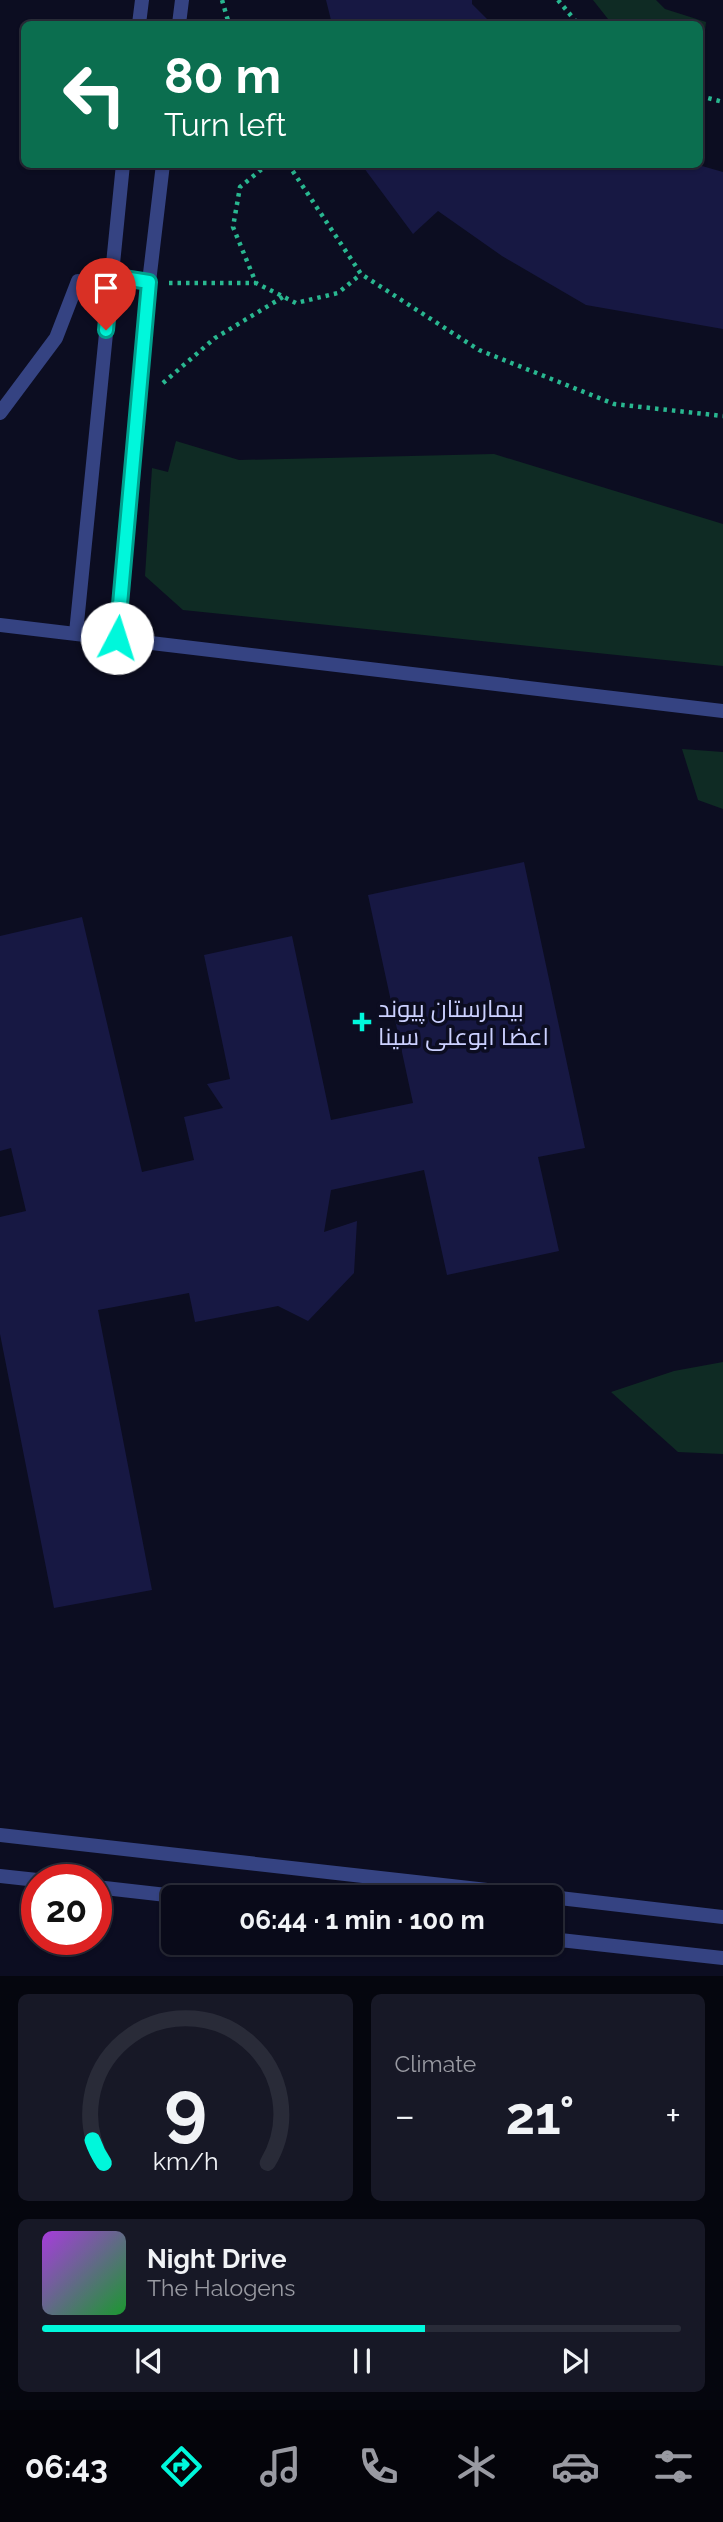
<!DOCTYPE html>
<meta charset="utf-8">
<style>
body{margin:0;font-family:Raleway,Cairo,sans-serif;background:#171826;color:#f1f3f6;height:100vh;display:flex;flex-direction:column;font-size:26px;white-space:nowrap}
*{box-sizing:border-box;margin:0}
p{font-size:23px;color:#999aa2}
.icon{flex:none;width:38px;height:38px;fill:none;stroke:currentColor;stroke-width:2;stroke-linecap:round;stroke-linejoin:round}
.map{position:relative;height:1976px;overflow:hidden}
.sheet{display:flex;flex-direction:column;gap:18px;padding:18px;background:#05060e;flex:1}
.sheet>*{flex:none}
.top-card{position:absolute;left:21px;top:21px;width:682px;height:147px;border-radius:10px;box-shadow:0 2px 5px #0004,0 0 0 2px #292b38;background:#0b6e4f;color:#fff;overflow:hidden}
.speed{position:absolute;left:21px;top:1864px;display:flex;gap:14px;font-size:35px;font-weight:700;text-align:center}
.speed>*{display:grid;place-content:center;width:91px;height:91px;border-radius:50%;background:#090a19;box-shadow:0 2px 5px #0004,0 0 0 2px #292b38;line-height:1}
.speed .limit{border:10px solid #d22;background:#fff;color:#111}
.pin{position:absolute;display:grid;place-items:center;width:60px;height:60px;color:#fff;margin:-72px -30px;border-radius:50% 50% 50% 0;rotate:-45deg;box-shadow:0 0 7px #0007}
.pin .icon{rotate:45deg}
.me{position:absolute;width:77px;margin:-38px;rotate:5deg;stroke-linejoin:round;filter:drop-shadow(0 0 5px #0008)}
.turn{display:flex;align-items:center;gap:24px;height:147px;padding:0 28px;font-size:32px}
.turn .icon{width:91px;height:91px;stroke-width:2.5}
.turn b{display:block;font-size:49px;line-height:60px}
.big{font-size:52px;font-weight:700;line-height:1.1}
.sheet .widget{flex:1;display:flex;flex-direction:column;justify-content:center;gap:10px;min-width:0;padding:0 24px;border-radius:10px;background:#171826}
.sheet .dial{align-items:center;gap:0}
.dial svg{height:182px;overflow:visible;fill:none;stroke:#292b38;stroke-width:7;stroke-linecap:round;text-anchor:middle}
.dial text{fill:#f1f3f6;stroke:none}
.song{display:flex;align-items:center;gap:21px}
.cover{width:84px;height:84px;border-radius:10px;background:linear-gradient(135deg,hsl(280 70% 55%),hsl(130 70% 35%))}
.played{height:7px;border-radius:4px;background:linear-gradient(90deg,#00f7db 60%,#292b38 60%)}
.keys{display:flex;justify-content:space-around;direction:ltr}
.heat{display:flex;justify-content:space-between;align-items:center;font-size:38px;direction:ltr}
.sheet .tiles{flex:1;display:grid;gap:18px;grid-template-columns:1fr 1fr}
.widget:last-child{grid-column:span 2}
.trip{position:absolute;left:161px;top:1885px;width:402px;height:70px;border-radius:10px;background:#090a19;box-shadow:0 2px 5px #0004,0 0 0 2px #292b38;font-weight:700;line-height:70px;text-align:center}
.tabs{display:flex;height:112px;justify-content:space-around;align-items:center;background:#04040a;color:#999aa2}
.tabs .icon{width:49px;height:49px}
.tabs .current{color:#00f7db}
.tabs b{font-size:32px;color:#f1f3f6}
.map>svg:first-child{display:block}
.green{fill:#0f2b24}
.building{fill:#171843}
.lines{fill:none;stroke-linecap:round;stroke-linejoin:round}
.path{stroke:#29b790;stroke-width:4.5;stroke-dasharray:3.5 5;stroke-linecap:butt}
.lane{stroke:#354382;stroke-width:14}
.route-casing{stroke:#00a18e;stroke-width:18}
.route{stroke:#00f7db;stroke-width:12}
.poi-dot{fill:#00f7db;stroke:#0c0d21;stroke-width:2.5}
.labels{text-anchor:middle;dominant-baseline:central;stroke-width:7;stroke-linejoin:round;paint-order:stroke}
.poi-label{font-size:24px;fill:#ccd1ff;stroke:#0c0d21;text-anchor:start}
</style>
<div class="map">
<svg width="723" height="1976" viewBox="0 0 723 1976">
<rect width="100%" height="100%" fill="#0c0d21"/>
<path class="green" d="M593 0H656L665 9 706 22 701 64 700 24H616L608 19Z
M176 441 239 460 494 454 723 524V666L183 610 145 576 152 468 168 472Z
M682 749 723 752V809L698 800Z
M723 1362V1454L678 1452 611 1392 674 1371Z"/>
<path class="building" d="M326 0H472V4L492 24H332Z
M361 164H695L723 172V329L586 305 502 256 438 211 413 234Z
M524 862 585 1148 538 1157 559 1251 447 1275 424 1170 331 1190 324 1232 357 1221 354 1273 308 1321 278 1306 195 1322 189 1293 98 1310 152 1590 54 1608 0 1334V1217L26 1211 11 1148 0 1151V936L82 917 142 1172 194 1160 184 1117 223 1108 207 1084 230 1079 204 955 292 936 331 1120 413 1103 368 895Z"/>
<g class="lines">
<path class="path" d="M222 0 229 24
M558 0 578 24
M700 96 723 102
M268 164 240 187 233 227 256 283 296 303 338 293 361 274
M288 164 361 274 479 350 614 404 723 416
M169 283H256
M163 383 215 338 283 297"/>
<path class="lane" d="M139 24 142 0
M179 24 182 0
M111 276 149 282
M0 413 56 338 78 281
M0 625 723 711
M76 633 123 164
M117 638 149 282 163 164
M0 1835 549 1897
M0 1876 37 1880
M96 1887 184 1897
M551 1897 723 1917
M551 1939 723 1958"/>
</g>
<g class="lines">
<defs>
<path id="route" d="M106 330 111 276 149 282 117 638"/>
</defs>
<use href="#route" class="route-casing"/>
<use href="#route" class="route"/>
</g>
<path class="poi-dot" d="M358.5 1011.5h7v7h7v7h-7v7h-7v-7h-7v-7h7z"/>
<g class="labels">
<g class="poi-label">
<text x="378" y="1008">بیمارستان پیوند<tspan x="378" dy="28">اعضا ابوعلی سینا</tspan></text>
</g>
</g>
</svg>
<div class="speed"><div class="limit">20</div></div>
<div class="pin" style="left:106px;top:330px;background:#d93025"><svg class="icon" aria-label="arrive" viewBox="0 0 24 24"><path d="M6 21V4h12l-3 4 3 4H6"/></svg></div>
<svg class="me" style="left:117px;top:638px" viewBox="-20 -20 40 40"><circle r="19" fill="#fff"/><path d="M0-13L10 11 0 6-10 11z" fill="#00f7db"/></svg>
<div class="trip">06:44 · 1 min · 100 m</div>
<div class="top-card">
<div class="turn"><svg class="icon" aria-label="left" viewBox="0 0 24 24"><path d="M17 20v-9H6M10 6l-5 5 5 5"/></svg><div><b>80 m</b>Turn left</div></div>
</div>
</div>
<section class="sheet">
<div class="tiles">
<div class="widget dial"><svg viewBox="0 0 100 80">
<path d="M14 69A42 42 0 1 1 86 69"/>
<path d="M14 69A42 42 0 0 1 9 59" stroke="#00f7db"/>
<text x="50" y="56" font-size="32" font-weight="700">9</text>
<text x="50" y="72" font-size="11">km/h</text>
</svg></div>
<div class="widget"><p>Climate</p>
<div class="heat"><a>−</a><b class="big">21°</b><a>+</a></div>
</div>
<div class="widget">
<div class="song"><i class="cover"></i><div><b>Night Drive</b><p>The Halogens</p></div></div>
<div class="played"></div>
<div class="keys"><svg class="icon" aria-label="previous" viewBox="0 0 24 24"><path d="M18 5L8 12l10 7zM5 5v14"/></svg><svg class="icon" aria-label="pause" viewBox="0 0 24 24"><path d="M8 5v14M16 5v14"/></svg><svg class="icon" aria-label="next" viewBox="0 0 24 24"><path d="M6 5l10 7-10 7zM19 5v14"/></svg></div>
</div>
</div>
</section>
<nav class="tabs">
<b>06:43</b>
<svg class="icon current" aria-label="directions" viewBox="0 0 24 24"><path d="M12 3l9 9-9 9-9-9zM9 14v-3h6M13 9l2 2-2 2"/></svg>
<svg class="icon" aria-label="music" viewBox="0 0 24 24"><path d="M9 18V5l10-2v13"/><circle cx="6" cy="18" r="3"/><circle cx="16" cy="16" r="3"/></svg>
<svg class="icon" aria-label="phone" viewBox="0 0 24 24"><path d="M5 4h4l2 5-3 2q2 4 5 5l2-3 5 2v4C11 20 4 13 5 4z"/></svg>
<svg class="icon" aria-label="climate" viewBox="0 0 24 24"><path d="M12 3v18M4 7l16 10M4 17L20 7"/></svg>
<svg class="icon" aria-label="car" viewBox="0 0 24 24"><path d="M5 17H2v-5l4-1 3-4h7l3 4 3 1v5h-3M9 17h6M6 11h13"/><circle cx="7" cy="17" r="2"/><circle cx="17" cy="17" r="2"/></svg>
<svg class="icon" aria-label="filters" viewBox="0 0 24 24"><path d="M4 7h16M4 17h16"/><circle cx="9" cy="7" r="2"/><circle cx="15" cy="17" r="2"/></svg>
</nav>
